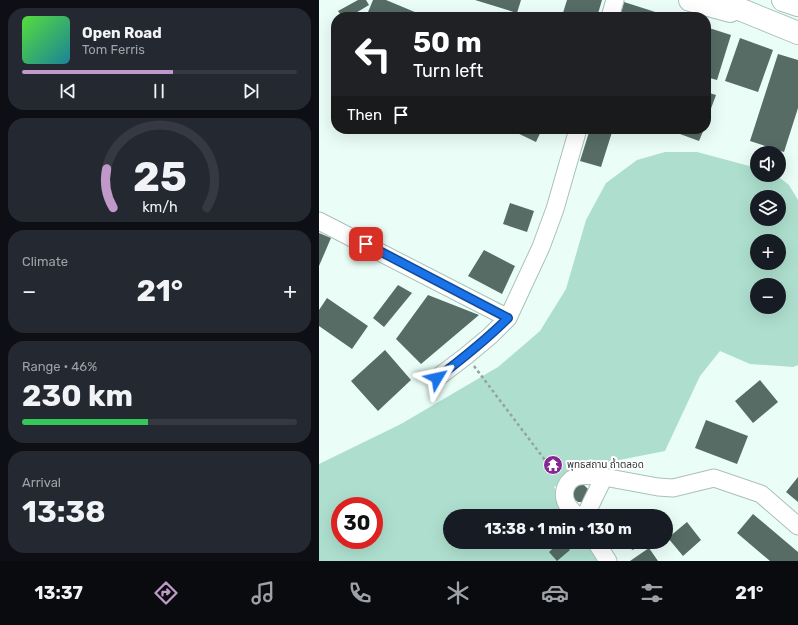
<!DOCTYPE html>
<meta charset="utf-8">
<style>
body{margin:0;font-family:Rubik,"Noto Sans Thai",sans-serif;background:#242831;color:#f1f3f6;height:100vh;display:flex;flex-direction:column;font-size:15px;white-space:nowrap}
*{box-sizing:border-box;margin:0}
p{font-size:13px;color:#9ea1a6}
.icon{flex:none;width:22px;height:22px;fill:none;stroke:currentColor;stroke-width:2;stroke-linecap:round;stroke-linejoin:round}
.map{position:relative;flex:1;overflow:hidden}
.details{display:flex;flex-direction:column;gap:8px;padding:8px;background:#0d0f14;width:319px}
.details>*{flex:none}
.top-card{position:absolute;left:12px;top:12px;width:380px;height:122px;border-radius:16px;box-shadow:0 4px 16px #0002;background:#202124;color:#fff;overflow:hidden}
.fabs{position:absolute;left:431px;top:146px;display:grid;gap:8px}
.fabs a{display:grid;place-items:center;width:36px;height:36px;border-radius:50%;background:#171b24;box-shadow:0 4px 16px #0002;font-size:20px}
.speed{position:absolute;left:12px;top:497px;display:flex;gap:8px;font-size:20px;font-weight:700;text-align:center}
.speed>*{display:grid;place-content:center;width:52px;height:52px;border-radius:50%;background:#171b24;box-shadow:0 4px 16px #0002;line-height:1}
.speed .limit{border:6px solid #d22;background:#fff;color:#111}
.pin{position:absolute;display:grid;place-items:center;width:34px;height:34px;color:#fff;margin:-17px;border-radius:8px;box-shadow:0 2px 6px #0006}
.me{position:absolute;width:44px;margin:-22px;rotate:54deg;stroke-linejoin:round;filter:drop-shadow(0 0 3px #0008)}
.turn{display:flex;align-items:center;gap:14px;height:84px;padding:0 16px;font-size:18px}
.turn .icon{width:52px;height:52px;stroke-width:2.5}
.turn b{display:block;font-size:28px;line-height:34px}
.then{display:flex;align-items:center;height:38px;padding:0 16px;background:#0003;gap:8px;font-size:15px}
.big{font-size:30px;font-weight:700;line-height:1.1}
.details .card{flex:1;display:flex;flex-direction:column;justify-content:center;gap:6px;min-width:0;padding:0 14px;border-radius:16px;background:#242831}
.details .dial{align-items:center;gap:0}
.dial svg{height:104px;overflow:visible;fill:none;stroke:#363941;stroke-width:7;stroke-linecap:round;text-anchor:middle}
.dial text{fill:#f1f3f6;stroke:none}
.song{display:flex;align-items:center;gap:12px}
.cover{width:48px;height:48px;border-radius:6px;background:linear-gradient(135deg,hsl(110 70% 55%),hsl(190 70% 35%))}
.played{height:4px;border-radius:2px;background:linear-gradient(90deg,#c098c9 55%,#363941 55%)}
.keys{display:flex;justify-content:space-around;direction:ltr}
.heat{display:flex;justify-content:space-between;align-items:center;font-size:22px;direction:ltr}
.charge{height:6px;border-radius:3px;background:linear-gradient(90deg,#34c759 46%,#363941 0)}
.trip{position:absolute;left:124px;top:509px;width:230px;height:40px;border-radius:20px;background:#171b24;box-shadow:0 4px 16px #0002;font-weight:700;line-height:40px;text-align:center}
.menu{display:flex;height:64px;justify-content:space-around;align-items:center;background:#090b0e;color:#9ea1a6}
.menu .icon{width:28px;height:28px}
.menu .current{color:#c098c9}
.menu b{font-size:18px;color:#f1f3f6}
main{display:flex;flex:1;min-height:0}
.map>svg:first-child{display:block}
.green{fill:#aedfce;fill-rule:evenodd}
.building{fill:#566c64}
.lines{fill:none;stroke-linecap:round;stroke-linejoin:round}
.minor-casing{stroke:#a9c1b8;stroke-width:19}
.major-casing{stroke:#a9c1b8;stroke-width:24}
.path{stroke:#94a39d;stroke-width:2.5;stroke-dasharray:3 3;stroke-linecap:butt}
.minor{stroke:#fff;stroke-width:17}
.major{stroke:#fff;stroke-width:22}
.route-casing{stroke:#114b97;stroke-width:10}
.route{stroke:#1a73e8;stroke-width:7}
.labels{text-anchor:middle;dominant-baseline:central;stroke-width:4;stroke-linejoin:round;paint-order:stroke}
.poi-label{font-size:10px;fill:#2c3632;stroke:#fff;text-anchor:start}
</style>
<main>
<section class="details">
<div class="card">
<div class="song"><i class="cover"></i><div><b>Open Road</b><p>Tom Ferris</p></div></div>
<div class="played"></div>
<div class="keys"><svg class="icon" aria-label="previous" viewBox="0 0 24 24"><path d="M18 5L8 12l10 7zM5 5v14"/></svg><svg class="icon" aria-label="pause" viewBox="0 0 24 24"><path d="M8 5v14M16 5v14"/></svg><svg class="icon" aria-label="next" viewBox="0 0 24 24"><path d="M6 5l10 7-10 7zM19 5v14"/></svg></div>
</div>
<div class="card dial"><svg viewBox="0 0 100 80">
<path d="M14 69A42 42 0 1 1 86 69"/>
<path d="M14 69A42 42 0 0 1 9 39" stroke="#c098c9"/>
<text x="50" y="56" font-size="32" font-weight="700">25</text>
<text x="50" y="72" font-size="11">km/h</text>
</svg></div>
<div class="card"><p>Climate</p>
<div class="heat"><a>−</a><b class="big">21°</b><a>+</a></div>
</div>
<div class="card"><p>Range · 46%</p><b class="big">230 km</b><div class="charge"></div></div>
<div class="card"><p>Arrival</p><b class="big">13:38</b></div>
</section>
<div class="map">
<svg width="479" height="561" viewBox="0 0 479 561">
<rect width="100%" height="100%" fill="#eafef7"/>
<path class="green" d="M346 152H378L438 168V175H457L470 185 479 200V365L474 367 431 364 401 351 381 376 346 451 280 464 235 487 252 516H131V542H268L280 561H0V464L82 424 179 367 221 331 247 289 267 220 287 183 318 160ZM438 197H460V219H438ZM438 241H460V263H438ZM438 285H460V307H438ZM21 506H55V540H21Z"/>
<path class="building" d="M39 0H47L50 5 30 17H23L19 11Z
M54 0H67L103 15 102 17H47Z
M156 0H202L198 13Z
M248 0H283L278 17H245L243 16Z
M305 2 352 17H301Z
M387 27 412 35 398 80 387 77Z
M17 29V45L12 43Z
M421 38 454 50 439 92 406 81Z
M459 54 479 60V108L465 152 431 141Z
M387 92 397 95 387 122Z
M190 129H223L217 142Z
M271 129H294L282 167 261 161Z
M363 129H385L380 141 361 134Z
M191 203 215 211 208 232 184 224Z
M0 233 12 238 0 266Z
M165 250 196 266 183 294 149 276Z
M79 285 93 293 65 327 54 318Z
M109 295 160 315 102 364 77 339Z
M8 298 49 326 33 349 0 326V310Z
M66 350 92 380 59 411 32 381Z
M441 380 459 402 434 423 416 401Z
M387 420 429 436 418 464 376 448Z
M479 477V502L467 492Z
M260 484 265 485 270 490 264 502H259L254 498 253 490Z
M434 514 479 552V561H451L418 533Z
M368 522 382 540 364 556 349 538Z
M241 542H244L251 550 238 561 230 552Z
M310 542H335L313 550Z
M330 548 339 561H311Z"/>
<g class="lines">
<defs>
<path id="minor" d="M291 17 296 0
M0 221 189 318
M118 378 147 356 171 336 189 318 222 247 236 209 259 129
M258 516C255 512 250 509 248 504 242 493 247 479 260 476 267 475 277 476 285 477
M266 516 285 477 339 487 354 488 395 478 442 494 479 526
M277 542 289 561"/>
<path id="major" d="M371 0 411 11
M398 0 479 33
M464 0 479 5"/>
</defs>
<use href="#minor" class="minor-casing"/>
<use href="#major" class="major-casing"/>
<path class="path" d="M155 366 238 476"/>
<use href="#minor" class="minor"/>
<use href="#major" class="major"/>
</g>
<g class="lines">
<defs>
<path id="route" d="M47 244 189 318C167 340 143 359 118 378"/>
</defs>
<use href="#route" class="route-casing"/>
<use href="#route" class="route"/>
</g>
<defs>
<symbol id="temple-disc" viewBox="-11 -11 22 22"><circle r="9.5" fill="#842893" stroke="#fff"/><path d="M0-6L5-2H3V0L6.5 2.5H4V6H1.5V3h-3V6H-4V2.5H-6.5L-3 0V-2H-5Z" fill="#fff"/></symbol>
</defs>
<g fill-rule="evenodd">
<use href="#temple-disc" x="223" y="454" width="22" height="22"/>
</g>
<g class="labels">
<g class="poi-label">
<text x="248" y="465">พุทธสถาน ถ้ำตลอด</text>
</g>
</g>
</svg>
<div class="fabs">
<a><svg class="icon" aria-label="sound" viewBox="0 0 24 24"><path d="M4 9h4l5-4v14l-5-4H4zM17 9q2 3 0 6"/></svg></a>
<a><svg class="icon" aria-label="layers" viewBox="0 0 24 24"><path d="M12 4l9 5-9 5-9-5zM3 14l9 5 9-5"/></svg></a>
<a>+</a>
<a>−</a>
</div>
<div class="speed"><div class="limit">30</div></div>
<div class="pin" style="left:47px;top:244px;background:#d93025"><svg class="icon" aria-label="arrive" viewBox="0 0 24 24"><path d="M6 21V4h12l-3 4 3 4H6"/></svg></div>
<svg class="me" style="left:118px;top:378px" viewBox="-20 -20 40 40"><path d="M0-17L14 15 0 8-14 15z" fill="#1a73e8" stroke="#fff" stroke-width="4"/></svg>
<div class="trip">13:38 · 1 min · 130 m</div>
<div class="top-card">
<div class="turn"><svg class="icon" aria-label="left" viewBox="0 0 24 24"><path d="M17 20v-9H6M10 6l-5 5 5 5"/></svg><div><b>50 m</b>Turn left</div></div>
<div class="then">Then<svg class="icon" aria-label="arrive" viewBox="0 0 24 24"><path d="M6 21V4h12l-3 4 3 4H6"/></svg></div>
</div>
</div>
</main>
<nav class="menu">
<b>13:37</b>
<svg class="icon current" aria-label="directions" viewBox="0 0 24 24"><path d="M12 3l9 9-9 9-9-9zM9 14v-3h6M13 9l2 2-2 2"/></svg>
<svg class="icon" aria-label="music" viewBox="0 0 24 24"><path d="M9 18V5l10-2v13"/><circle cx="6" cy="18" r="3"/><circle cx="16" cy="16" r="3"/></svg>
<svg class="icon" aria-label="phone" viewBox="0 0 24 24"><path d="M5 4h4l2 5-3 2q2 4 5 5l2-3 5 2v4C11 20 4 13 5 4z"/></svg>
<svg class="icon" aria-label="climate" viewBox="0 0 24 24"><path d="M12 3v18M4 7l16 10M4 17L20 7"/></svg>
<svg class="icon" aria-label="car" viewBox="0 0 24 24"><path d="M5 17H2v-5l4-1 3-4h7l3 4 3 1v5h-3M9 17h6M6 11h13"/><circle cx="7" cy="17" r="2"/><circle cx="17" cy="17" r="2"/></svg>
<svg class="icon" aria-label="filters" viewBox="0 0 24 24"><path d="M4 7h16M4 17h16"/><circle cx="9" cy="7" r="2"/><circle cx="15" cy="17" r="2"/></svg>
<b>21°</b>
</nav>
